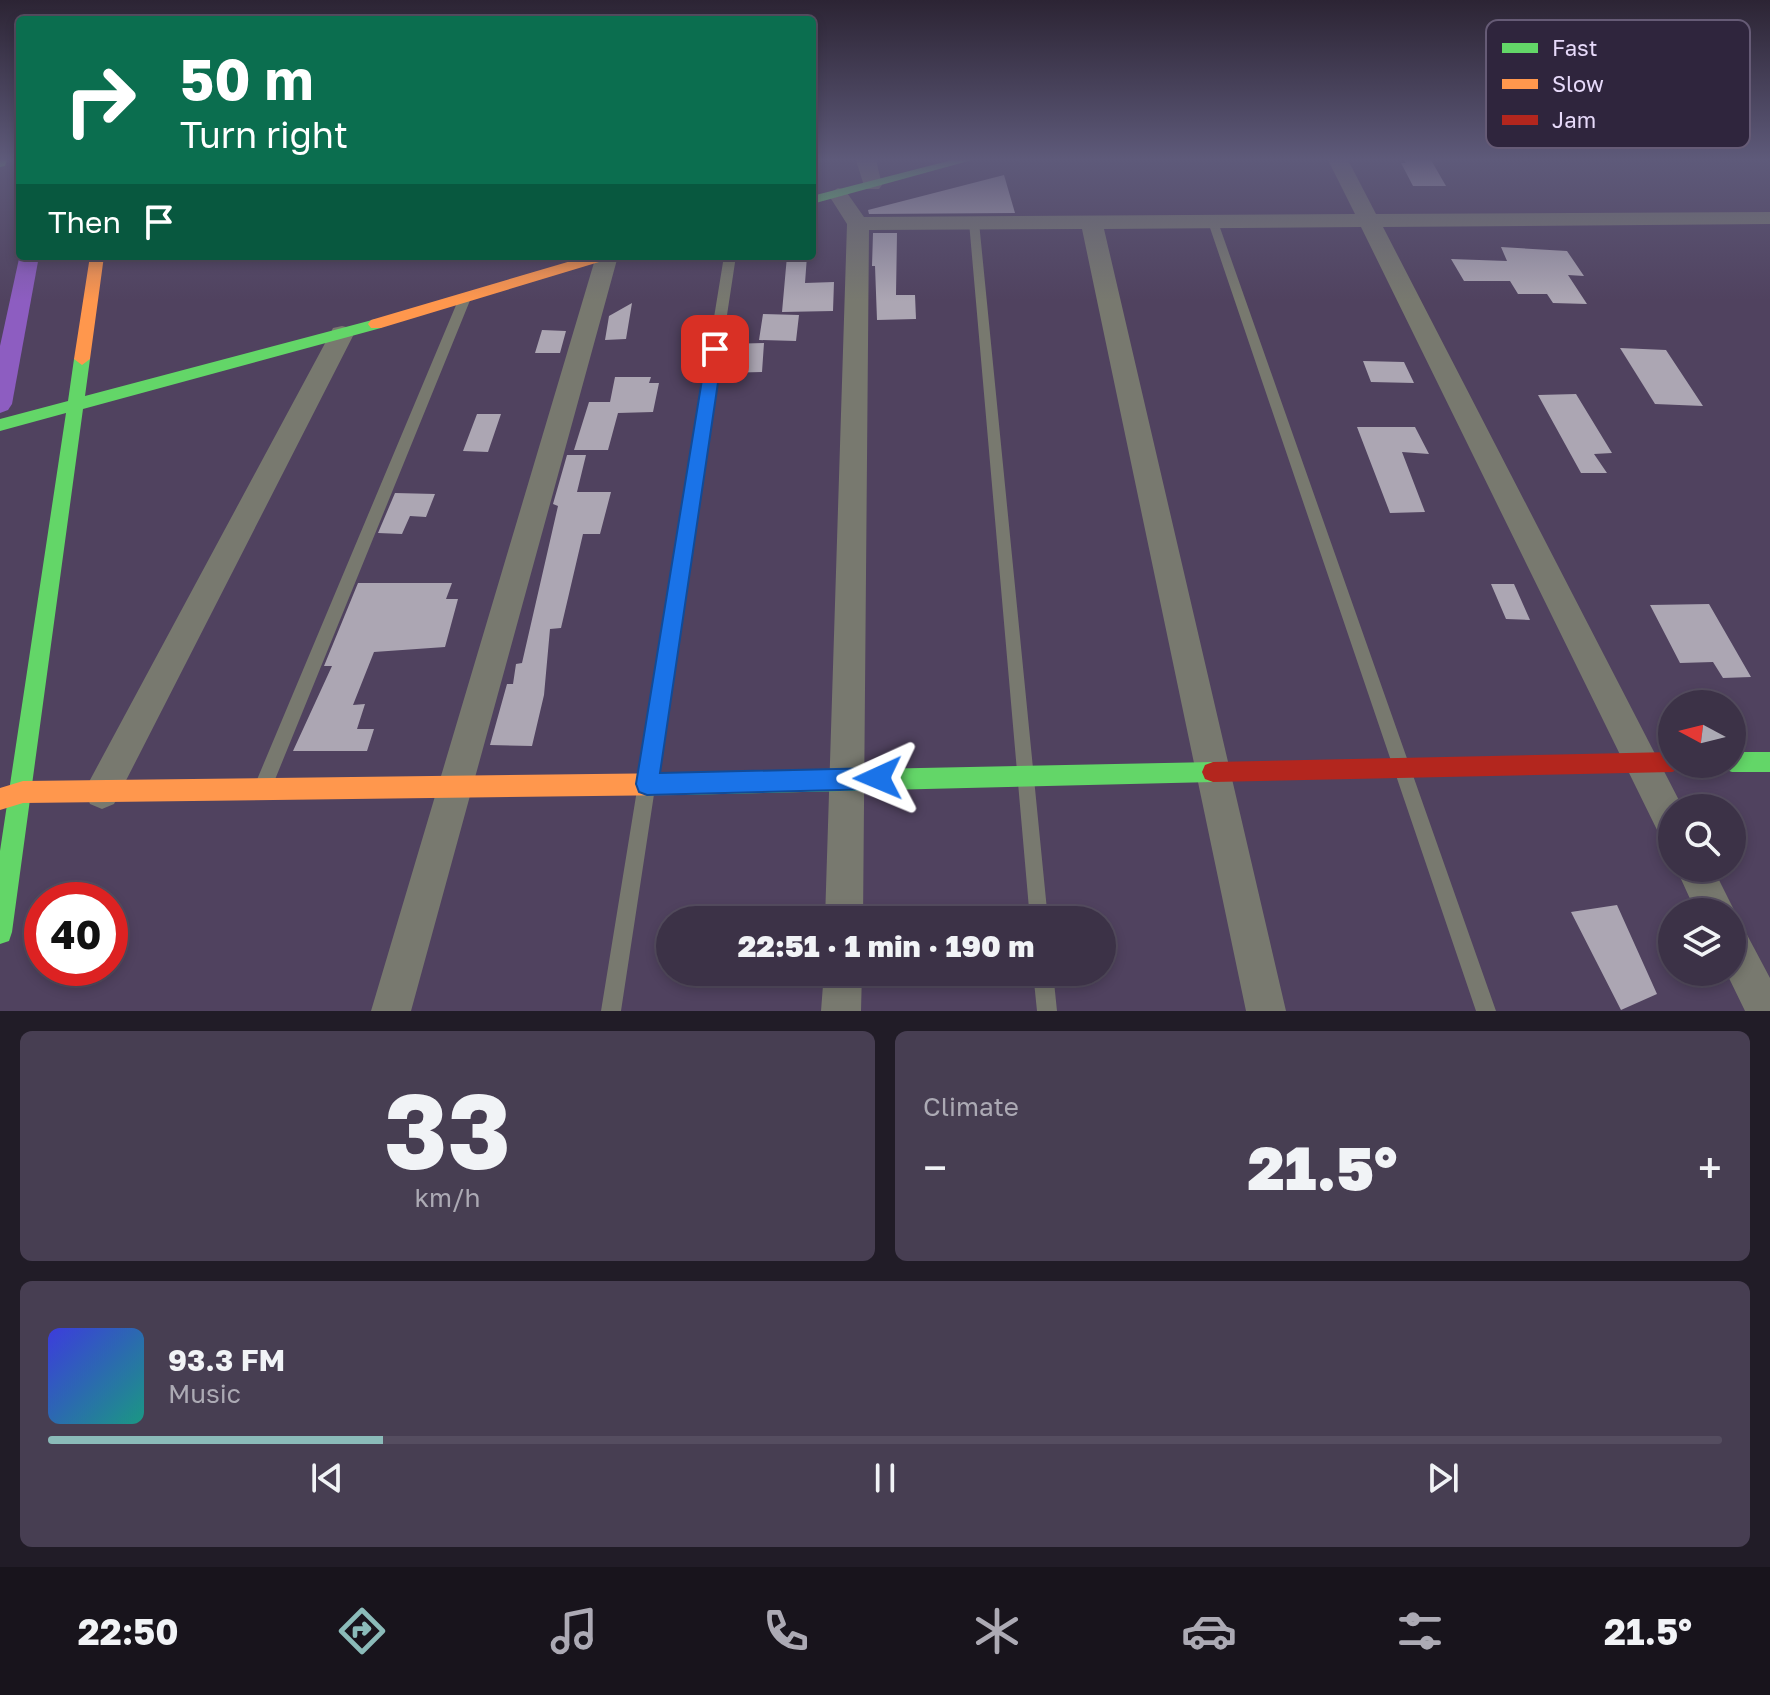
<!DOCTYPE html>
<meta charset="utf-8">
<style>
body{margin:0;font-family:"Golos Text",sans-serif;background:#473e52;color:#f1f3f6;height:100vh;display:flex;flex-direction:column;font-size:30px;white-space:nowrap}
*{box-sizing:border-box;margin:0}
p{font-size:26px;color:#acaab4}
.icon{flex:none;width:44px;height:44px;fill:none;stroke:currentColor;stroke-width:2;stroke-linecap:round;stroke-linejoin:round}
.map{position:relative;height:1011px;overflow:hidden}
.sheet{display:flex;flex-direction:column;gap:20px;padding:20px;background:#211c27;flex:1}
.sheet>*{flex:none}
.banner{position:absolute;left:16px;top:16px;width:800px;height:244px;border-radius:8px;box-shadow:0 4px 12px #0003,0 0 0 2px #554d60;background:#0b6e4f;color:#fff;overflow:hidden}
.needle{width:52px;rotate:277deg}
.buttons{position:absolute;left:1658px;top:690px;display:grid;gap:16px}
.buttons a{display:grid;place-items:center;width:88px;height:88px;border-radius:50%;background:#3c3247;box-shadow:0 4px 12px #0003,0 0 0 2px #554d60;font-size:40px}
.speed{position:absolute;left:24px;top:882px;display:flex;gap:16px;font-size:40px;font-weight:700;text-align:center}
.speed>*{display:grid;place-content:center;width:104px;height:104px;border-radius:50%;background:#3c3247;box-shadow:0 4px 12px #0003,0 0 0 2px #554d60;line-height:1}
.speed .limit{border:12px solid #d22;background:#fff;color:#111}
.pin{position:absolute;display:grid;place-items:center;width:68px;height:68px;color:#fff;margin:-34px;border-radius:16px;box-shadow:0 4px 12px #0006}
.me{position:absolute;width:88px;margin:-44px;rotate:269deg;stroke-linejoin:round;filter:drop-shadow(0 0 6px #0008)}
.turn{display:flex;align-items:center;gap:28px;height:168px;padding:0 32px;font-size:36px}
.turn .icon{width:104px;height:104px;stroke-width:2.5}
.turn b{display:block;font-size:56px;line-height:68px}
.then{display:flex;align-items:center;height:76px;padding:0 32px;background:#0003;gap:16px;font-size:30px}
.big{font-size:60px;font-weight:800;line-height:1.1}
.sheet .card{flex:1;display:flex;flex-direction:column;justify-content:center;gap:12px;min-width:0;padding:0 28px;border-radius:12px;background:#473e52}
.sheet .dial{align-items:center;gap:0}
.dial b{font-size:104px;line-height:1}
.song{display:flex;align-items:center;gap:24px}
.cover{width:96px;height:96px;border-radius:12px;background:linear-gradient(135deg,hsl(240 70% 55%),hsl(170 70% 35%))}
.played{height:8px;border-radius:4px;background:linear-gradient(90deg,#8bbbb9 20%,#554d60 20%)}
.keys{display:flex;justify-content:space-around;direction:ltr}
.heat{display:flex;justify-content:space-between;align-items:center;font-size:44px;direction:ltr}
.sheet .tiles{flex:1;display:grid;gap:20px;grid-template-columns:1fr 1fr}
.card:last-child{grid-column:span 2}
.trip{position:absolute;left:656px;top:906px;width:460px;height:80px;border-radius:40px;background:#3c3247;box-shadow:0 4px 12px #0003,0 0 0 2px #554d60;font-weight:800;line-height:80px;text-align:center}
.dock{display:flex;height:128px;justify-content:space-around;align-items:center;background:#18141c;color:#acaab4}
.dock .icon{width:56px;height:56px}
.dock .current{color:#8bbbb9}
.dock b{font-size:36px;color:#f1f3f6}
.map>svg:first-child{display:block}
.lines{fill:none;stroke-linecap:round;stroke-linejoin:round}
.canal{fill:#8d5dc1;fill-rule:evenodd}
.building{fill:#aca6b3}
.lane{fill:#78796f;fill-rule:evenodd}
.street{fill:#78796f;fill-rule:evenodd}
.fast{fill:#63d668;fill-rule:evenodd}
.slow{fill:#ff974d;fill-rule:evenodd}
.jam{fill:#b3261e;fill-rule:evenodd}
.route{fill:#1a73e8;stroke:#114b97;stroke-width:2}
.key{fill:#2f253d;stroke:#665b76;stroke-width:2}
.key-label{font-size:22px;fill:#e7dafa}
</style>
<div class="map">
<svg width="1770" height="1011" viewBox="0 0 1770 1011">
<rect width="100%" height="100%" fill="#50425f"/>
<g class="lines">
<path class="canal" d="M20 254 39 256 12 404 8 410 0 413V346Z"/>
</g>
<path class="building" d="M1404 160H1431L1446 186H1413L1401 163H1406Z
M1004 175 1015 213 869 214 868 210Z
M873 233H897L896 295H915L916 319 877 320 875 266H872Z
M1501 247 1567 251 1584 276 1568 275 1587 304 1553 303 1547 294H1518L1510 281H1464L1451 259 1507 261Z
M787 256H807L805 283 834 282 833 311 782 312Z
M632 303 626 339 605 340 609 316Z
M763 314 799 315 796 341 759 340Z
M542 330 566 331 560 353H535Z
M764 343 762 372 721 373 726 344Z
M1620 348 1666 350 1703 406 1655 404Z
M1363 361 1404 362 1414 383 1371 382Z
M615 377H651L649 383H659L653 412 618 413 608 450H574L589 402H610Z
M1576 394 1612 453 1594 454 1607 473H1581L1538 395Z
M477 414H501L488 452 463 451Z
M1357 427H1415L1429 454 1402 452 1425 512 1390 513Z
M567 455H586L577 492H611L600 534H583L561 628 550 629 544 695 532 746 490 745 507 684H513L516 664 522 663 558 506 553 504Z
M395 493 435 494 426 517 410 516 402 534 378 533Z
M358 583H452L446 599H458L445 647 374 652 353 705 365 704 357 729H374L367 751H293L332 666H324Z
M1491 584H1514L1530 620 1506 619Z
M1709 604 1751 677 1723 678 1713 662 1680 663 1650 605Z
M1617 905 1657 994 1621 1010 1571 912Z"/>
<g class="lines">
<path class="lane" d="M974 219 979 222 1048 920H1030L969 222Z
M1213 219 1218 222 1496 1011H1476L1208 222Z
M724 256H736L621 1011H601Z
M465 294 471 298 274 782 271 788 265 790 259 788 256 782 459 298Z
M1033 972H1053L1057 1011H1037Z"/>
<path class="street" d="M856 160H876L882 185 879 189H865Z
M1328 160H1348L1376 214 1770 212V224L1383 227 1683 808H1672V841L1660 836 1361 227 1104 229 1286 1011H1246L1082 229 869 230 863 920H825L847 224 828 194 838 188 845 190 864 217 1355 214Z
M596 256H618L411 1011H371Z
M342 326 351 328 354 334 114 804 102 809 90 804 85 792 90 780 330 334 333 328Z
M1676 868H1713L1735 912 1732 918V912H1696Z
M1732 925 1745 931 1770 978V1011H1745L1726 972H1732Z
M824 972H862L861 1011H821Z"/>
<path class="fast" d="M0 160H7L5 166 0 167Z
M952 160H972L812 204V196Z
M376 319 384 324 381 328 83 409 12 932 9 941 0 944V851L66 413 0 431V419L68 401 74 359 82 353 90 359 85 396Z
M1732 752H1770V772H1732L1724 769 1722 764H1732Z
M1213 762 1221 765 1224 772 1221 779 1213 782 679 795 671 792 668 784 671 776 679 773Z"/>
<path class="slow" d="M90 256H104L90 359 82 365 74 359Z
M588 256H611L609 259 381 328H371L368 324 371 320Z
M679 773 687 776 690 784 687 792 679 795 23 803 0 810V788L23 781Z"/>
<path class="jam" d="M1672 752V764H1682L1680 769 1672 772 1213 782 1205 779 1202 772 1205 765 1213 762Z"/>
</g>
<linearGradient id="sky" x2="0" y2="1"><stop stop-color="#2c2434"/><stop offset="0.53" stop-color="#5e5a7a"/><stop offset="1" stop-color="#5e5a7a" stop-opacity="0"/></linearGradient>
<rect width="1770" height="301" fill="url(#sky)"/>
<path class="route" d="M715 344 723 349 660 773 878 768 886 771 889 778 886 786 878 789 647 795 639 792 636 784 707 349Z"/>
<rect x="1486" y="20" width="264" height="128" rx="12" class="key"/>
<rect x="1502" y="43" width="36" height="10" fill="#63d668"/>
<rect x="1502" y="79" width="36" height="10" fill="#ff974d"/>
<rect x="1502" y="115" width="36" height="10" fill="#b3261e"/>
<g class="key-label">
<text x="1552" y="56">Fast</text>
<text x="1552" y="92">Slow</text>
<text x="1552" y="128">Jam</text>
</g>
</svg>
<div class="buttons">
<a><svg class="needle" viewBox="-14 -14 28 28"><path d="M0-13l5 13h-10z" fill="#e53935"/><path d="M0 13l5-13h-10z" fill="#acaab4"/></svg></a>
<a><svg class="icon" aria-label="search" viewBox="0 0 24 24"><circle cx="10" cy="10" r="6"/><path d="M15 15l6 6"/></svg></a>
<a><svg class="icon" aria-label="layers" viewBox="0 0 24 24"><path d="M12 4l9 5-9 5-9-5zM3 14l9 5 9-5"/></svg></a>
</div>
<div class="speed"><div class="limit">40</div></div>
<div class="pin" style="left:715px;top:349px;background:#d93025"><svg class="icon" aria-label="arrive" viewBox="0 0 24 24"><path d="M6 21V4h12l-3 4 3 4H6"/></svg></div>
<svg class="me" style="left:878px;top:778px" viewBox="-20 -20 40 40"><path d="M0-17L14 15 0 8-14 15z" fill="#1a73e8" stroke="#fff" stroke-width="4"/></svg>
<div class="trip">22:51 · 1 min · 190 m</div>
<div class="banner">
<div class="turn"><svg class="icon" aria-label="right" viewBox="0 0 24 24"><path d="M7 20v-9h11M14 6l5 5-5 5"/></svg><div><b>50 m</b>Turn right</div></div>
<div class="then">Then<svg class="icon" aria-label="arrive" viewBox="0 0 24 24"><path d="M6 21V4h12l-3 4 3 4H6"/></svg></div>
</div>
</div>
<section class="sheet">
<div class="tiles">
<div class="card dial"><b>33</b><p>km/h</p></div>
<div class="card"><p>Climate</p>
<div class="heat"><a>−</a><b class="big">21.5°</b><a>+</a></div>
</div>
<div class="card">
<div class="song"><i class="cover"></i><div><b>93.3 FM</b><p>Music</p></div></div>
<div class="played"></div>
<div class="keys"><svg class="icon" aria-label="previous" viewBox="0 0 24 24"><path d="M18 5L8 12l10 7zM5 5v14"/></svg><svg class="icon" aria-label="pause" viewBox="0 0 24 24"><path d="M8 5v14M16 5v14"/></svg><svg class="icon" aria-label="next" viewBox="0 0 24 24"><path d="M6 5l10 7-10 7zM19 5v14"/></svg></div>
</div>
</div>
</section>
<nav class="dock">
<b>22:50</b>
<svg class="icon current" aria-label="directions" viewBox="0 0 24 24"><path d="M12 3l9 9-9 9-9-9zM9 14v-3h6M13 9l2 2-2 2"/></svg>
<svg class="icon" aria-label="music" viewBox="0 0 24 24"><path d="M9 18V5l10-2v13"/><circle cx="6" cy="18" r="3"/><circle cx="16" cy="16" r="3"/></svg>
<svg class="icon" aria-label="phone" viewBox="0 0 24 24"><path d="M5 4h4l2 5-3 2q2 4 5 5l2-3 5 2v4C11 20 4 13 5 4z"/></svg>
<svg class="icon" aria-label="climate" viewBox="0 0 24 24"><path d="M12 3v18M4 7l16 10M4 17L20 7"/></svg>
<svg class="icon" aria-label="car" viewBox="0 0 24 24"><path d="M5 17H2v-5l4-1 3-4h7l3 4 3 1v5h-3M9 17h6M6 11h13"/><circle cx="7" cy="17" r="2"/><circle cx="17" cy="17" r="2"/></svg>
<svg class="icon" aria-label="filters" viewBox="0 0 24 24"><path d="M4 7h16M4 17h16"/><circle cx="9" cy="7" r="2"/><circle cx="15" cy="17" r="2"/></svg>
<b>21.5°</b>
</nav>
